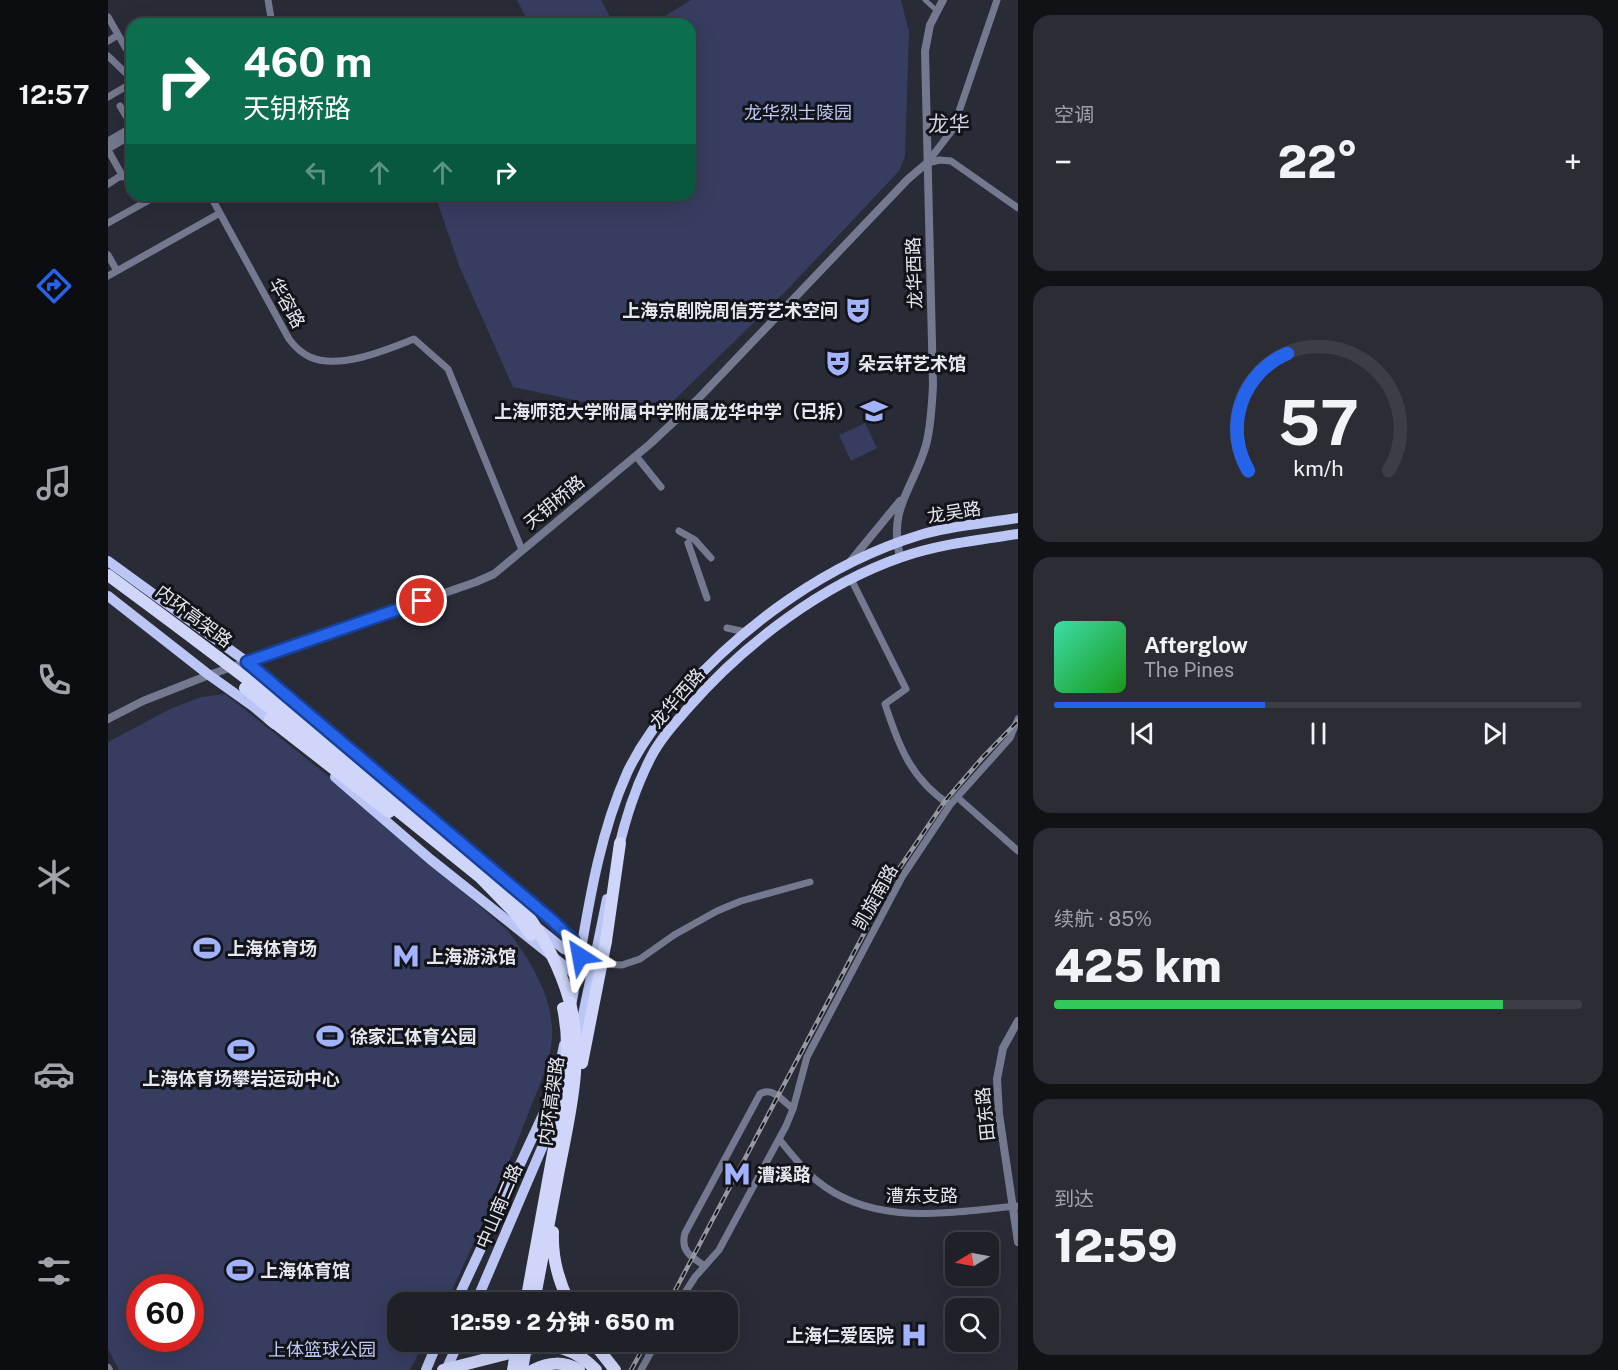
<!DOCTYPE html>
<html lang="zh">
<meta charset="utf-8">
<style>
body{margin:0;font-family:"Public Sans","Noto Sans SC",sans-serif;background:#2c2d34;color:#f1f3f6;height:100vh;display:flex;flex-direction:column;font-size:22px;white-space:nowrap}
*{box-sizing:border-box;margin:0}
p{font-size:20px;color:#a1a3a8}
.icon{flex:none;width:33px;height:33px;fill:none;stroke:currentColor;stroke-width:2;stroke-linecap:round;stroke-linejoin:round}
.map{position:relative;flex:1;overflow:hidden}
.sheet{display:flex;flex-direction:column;gap:15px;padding:15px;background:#111216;width:600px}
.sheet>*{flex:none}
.top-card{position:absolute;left:18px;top:18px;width:570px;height:183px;border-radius:18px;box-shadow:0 6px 24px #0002,0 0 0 2px #3c3e45;background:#0b6e4f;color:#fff;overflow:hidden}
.needle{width:39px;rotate:260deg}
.buttons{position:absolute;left:837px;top:1232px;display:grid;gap:12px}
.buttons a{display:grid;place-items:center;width:54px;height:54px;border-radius:12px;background:#1f2028;box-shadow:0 6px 24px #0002,0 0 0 2px #3c3e45;font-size:30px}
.speed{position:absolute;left:18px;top:1274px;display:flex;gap:12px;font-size:30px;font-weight:700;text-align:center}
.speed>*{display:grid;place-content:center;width:78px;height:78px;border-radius:50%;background:#1f2028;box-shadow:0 6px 24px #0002,0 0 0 2px #3c3e45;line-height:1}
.speed .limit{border:9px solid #d22;background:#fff;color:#111}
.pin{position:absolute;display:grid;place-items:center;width:51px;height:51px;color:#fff;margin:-26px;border:3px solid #fff;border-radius:50%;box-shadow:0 2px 6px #0007}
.me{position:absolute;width:66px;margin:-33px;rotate:326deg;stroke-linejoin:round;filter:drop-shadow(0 0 4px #0008)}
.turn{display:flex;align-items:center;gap:21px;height:126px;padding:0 18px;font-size:27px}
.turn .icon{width:78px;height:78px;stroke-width:2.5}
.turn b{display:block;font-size:42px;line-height:51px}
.lanes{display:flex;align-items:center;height:57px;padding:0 18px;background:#0003;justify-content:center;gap:30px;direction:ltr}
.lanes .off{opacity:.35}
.big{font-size:45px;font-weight:800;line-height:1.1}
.sheet .tile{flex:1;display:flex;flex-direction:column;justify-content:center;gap:9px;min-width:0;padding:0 21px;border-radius:18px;background:#2c2d34}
.sheet .dial{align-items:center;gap:0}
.dial svg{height:156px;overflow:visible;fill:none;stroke:#3c3e45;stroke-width:7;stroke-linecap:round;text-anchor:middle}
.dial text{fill:#f1f3f6;stroke:none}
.song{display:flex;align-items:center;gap:18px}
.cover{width:72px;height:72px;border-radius:9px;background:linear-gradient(135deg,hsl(160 70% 55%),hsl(120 70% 35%))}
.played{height:6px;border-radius:3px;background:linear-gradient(90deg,#2563eb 40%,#3c3e45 40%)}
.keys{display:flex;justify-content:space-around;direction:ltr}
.heat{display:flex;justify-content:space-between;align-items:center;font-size:33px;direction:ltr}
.charge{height:9px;border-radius:4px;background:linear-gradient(90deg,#34c759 85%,#3c3e45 0)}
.trip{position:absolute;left:279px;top:1292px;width:351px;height:60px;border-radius:18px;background:#1f2028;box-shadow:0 6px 24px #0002,0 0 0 2px #3c3e45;font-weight:800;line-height:60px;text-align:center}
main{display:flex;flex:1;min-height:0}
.tabs{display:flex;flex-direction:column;width:108px;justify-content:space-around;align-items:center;background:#0c0d10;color:#a1a3a8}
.tabs .icon{width:42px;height:42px}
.tabs .on{color:#2563eb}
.tabs b{font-size:27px;color:#f1f3f6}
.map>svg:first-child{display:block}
.green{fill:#373d60;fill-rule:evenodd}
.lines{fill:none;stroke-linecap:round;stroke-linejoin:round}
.pedestrian{stroke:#74798f;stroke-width:5}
.minor{stroke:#74798f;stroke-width:7}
.tertiary{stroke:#74798f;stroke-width:8}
.primary{stroke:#bcc6f5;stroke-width:10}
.trunk{stroke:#cfd6fa;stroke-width:12}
.rail-casing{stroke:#9799a2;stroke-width:4.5}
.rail{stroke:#131419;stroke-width:2;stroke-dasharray:7;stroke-linecap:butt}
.trunk-bridge{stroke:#cfd6fa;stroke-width:12}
.route-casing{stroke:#184099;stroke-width:15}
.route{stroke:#2563eb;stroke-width:10}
.labels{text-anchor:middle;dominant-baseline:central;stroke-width:6;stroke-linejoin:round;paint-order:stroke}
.park-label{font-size:18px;fill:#bec8f5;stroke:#131419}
.street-label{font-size:18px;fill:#e6e8ef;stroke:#131419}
.poi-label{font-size:18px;font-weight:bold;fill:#e6e8ef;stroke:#131419;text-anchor:start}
.quarter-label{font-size:21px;fill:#ced2e0;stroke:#131419}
</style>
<main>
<nav class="tabs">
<b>12:57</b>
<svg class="icon on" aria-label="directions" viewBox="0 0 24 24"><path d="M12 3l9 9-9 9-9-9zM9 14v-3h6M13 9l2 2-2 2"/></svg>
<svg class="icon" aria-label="music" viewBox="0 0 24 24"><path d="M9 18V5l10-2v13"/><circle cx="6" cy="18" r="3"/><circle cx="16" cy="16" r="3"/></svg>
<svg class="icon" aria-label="phone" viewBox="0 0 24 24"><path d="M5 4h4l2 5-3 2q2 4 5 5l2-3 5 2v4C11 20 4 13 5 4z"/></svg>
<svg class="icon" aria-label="climate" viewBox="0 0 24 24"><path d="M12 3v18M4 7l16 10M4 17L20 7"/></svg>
<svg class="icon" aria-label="car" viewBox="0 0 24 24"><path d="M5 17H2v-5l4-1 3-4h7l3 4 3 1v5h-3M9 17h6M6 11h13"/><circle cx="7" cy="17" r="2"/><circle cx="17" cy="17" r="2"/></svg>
<svg class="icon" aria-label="filters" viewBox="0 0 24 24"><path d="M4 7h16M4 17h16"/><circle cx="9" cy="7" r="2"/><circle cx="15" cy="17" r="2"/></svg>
</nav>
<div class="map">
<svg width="910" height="1370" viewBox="0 0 910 1370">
<rect width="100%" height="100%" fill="#292b36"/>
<path class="green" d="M409 0H493L506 24H421Z
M583 0H793L801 32 797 156 791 171 679 290 551 415 537 416 517 411 504 416 490 414V405L405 387 352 268 327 195H582V24H544Z
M757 423 769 448 743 461 731 435Z
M117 694 248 798 400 931C421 959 441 990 444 1026 446 1057 431 1085 420 1114 397 1175 369 1235 342 1295L339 1302H290V1341H317L302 1370H11L0 1349V742L62 709 93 697ZM32 1287H82V1338H32Z"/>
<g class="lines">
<path class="pedestrian" d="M817 0 829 11"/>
<path class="minor" d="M160 0 164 24
M0 17 24 59
M0 41 10 35
M0 56 24 79
M0 97 24 83
M12 106 24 126
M0 141 24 127
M0 149 24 135
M0 150 14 175 0 184
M819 163 845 129 889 0
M819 163 832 160 843 161 910 208
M13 177 24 174
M102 195 181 339C187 347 193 353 202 357 231 370 279 350 306 339L340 369 414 550
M0 223 50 195
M0 255 9 271
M0 276 112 213
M528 456 553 487
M571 531 587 540 603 558
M580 543 599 598
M743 579 798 689 777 704C791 747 803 779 842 805
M619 628 638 632
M849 797 910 851
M492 964 514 965 532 959 566 935 609 911 633 901 702 882
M671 1139C683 1154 694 1168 708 1180 766 1228 841 1212 910 1206
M597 1266C583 1257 572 1251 577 1233L652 1094C664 1086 675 1101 685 1109
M571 1302 587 1277 611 1250 678 1126 685 1109 699 1057 794 877 842 805 902 738 910 719
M533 1370 549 1341"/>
<path class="tertiary" d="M792 557C780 507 805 490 818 445 823 426 824 405 825 385L817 51 822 25 835 0
M741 563 792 501
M0 719 35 701 101 675 368 582 386 574 542 444 589 400 800 179 819 163
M910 1021 895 1048 889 1079 891 1114 910 1242
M0 1368 1 1370"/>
<path class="primary" d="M0 561 139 662 288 790
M0 596 101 675 146 707 166 724
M227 777 322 859 469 976
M510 851C517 820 528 786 543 757 553 738 567 723 581 707 636 644 715 584 794 557 831 544 871 540 910 534
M392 877 465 940 472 955
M431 929 456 949 476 957
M463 1006C478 927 486 847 519 773 533 743 552 719 573 695 636 624 720 563 812 535 841 526 879 523 910 518
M470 1039 499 899
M348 1302 447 1089 456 1045
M368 1302 442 1129 449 1109
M318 1370 330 1341
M338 1370 351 1341"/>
<path class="trunk" d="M162 719 281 812
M498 941 512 843
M445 1232C444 1256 450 1280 461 1302
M418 1302 454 1104
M426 1302 452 1164
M484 1341 507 1370
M405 1370 410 1341
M414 1370 419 1341
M425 1370C441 1362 455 1361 471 1370"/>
<defs>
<path id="rail" d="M561 1302 788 873 837 801 875 757 910 721
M523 1370 539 1341"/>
</defs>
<use href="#rail" class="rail-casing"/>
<use href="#rail" class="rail"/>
<path class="trunk-bridge" d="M0 575C102 650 204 727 301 808 340 840 385 870 416 910 435 936 452 968 461 999 476 1054 463 1109 452 1164
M137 688 372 877 407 913 423 935
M474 1063 498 941
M454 1104C459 1072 462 1040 455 1008
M335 1370C355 1365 374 1360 394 1355 432 1345 457 1338 488 1370"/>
</g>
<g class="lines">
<defs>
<path id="route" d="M314 601 139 662 445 921 465 940 472 956"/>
</defs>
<use href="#route" class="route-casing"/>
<use href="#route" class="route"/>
</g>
<defs>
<symbol id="theatre-bare" viewBox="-9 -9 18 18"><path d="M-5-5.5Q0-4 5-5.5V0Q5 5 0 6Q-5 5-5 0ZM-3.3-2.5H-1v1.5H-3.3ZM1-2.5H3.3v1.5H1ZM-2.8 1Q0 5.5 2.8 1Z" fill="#a3b2fd" stroke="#131419" stroke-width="2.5" paint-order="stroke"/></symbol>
<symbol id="school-bare" viewBox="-9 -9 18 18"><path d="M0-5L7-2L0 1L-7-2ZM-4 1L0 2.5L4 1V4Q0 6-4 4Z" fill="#a3b2fd" stroke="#131419" stroke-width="2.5" paint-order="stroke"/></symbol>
<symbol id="stadium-bare" viewBox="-9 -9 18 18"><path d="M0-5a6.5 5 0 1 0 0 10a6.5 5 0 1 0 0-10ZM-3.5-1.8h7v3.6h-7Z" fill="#a3b2fd" stroke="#131419" stroke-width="2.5" paint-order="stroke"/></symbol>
<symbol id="metro-bare" viewBox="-9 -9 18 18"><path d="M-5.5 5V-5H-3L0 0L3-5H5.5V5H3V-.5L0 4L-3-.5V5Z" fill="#a3b2fd" stroke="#131419" stroke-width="2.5" paint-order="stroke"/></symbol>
<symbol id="hospital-bare" viewBox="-9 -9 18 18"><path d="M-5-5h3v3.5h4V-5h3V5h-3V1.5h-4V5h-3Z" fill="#a3b2fd" stroke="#131419" stroke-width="2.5" paint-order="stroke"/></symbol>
</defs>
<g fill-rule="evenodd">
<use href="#theatre-bare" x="731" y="291" width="38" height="38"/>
<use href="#theatre-bare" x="711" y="344" width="38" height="38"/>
<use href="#school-bare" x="747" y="392" width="38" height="38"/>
<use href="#stadium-bare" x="80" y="929" width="38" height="38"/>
<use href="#metro-bare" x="279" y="937" width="38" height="38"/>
<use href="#stadium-bare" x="203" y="1017" width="38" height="38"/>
<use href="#stadium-bare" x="114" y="1031" width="38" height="38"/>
<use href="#metro-bare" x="610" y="1155" width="38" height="38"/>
<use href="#stadium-bare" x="113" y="1251" width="38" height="38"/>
<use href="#hospital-bare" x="787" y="1316" width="38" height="38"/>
</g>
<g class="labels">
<g class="park-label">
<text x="690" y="112">龙华烈士陵园</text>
<text x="214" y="1349">上体篮球公园</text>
</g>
<g class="street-label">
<text transform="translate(806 273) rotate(-92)">龙华西路</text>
<text transform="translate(179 303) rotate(61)">华容路</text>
<text transform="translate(446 502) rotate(-40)">天钥桥路</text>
<text transform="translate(846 512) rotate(-9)">龙吴路</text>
<text transform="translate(86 616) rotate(37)">内环高架路</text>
<text transform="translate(569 698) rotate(-49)">龙华西路</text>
<text transform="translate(767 897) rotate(-61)">凯旋南路</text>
<text transform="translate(443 1101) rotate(-82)">内环高架路</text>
<text transform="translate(877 1114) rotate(-96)">田东路</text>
<text x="814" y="1195">漕东支路</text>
<text transform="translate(391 1206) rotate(-67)">中山南二路</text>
</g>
<g class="poi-label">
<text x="730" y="310" text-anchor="end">上海京剧院周信芳艺术空间</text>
<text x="750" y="363">朵云轩艺术馆</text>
<text x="746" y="411" text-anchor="end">上海师范大学附属中学附属龙华中学（已拆）</text>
<text x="119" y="948">上海体育场</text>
<text x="318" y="956">上海游泳馆</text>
<text x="242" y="1036">徐家汇体育公园</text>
<text x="133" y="1078" text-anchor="middle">上海体育场攀岩运动中心</text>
<text x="649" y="1174">漕溪路</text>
<text x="152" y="1270">上海体育馆</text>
<text x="786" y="1335" text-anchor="end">上海仁爱医院</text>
</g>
<g class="quarter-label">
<text x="841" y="123">龙华</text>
</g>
</g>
</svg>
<div class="buttons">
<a><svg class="needle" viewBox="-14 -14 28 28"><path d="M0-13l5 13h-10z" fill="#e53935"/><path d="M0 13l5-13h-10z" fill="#a1a3a8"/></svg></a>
<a><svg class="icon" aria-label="search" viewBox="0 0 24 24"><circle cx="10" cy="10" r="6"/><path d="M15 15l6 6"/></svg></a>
</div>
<div class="speed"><div class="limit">60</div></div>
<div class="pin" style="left:314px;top:601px;background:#d93025"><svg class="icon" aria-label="arrive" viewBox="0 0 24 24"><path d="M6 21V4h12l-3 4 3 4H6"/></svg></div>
<svg class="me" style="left:472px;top:956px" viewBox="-20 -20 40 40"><path d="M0-17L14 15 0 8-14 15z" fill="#2563eb" stroke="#fff" stroke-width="4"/></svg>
<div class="trip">12:59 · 2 分钟 · 650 m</div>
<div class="top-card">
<div class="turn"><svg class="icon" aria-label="right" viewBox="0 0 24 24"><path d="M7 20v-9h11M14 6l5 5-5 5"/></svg><div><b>460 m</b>天钥桥路</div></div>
<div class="lanes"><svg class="icon off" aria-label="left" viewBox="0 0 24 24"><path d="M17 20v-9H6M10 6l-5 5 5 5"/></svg><svg class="icon off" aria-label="ahead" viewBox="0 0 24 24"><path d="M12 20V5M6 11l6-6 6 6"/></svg><svg class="icon off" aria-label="ahead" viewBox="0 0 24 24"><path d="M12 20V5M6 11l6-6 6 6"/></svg><svg class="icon" aria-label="right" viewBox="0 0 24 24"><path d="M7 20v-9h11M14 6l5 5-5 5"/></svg></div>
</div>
</div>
<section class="sheet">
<div class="tile"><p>空调</p>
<div class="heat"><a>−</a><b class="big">22°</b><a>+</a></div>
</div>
<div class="tile dial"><svg viewBox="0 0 100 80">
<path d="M14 69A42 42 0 1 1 86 69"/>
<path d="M14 69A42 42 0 0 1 34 9" stroke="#2563eb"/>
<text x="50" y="56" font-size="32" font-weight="700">57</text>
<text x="50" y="72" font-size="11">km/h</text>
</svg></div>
<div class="tile">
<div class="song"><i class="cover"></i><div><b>Afterglow</b><p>The Pines</p></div></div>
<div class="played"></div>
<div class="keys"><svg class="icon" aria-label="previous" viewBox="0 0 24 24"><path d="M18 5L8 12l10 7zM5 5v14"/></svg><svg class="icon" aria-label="pause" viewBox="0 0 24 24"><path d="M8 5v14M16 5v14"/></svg><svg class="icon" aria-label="next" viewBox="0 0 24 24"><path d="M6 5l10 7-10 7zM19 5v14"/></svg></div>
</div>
<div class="tile"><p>续航 · 85%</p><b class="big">425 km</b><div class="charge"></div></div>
<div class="tile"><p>到达</p><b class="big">12:59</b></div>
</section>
</main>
